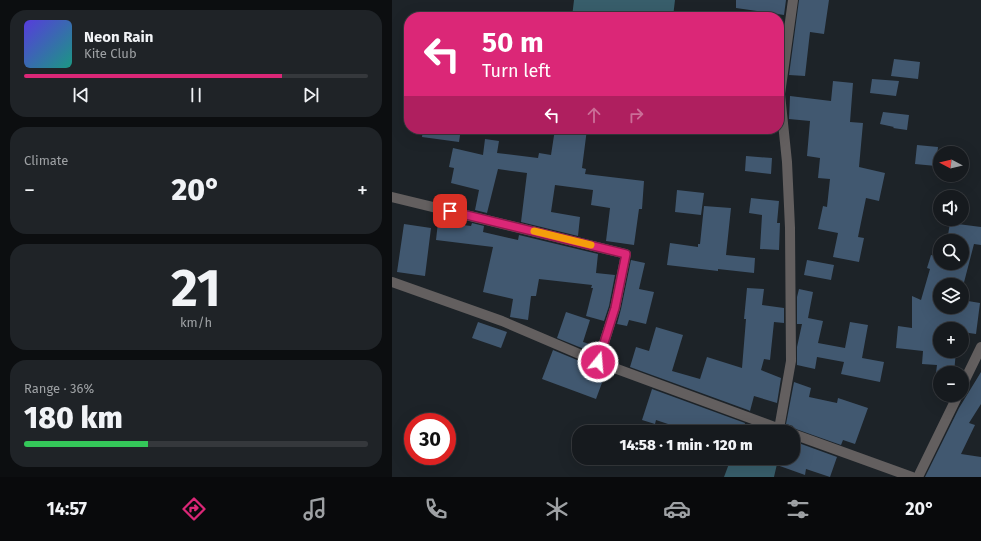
<!DOCTYPE html>
<meta charset="utf-8">
<style>
body{margin:0;font-family:"Fira Sans",sans-serif;background:#1f2327;color:#f1f3f6;height:100vh;display:flex;flex-direction:column;font-size:15px;white-space:nowrap}
*{box-sizing:border-box;margin:0}
p{font-size:13px;color:#9ea1a4}
.icon{flex:none;width:22px;height:22px;fill:none;stroke:currentColor;stroke-width:2;stroke-linecap:round;stroke-linejoin:round}
.map{position:relative;flex:1;overflow:hidden}
.sheet{display:flex;flex-direction:column;gap:10px;padding:10px;background:#0c0e10;width:392px}
.sheet>*{flex:none}
.hud{position:absolute;left:12px;top:12px;width:380px;height:122px;border-radius:16px;box-shadow:0 4px 16px #0002,0 0 0 1px #35383c;background:#db2777;color:#fff;overflow:hidden}
.needle{width:26px;rotate:277deg}
.buttons{position:absolute;left:541px;top:146px;display:grid;gap:8px}
.buttons a{display:grid;place-items:center;width:36px;height:36px;border-radius:50%;background:#161a1e;box-shadow:0 4px 16px #0002,0 0 0 1px #35383c;font-size:20px}
.speed{position:absolute;left:12px;top:413px;display:flex;gap:8px;font-size:20px;font-weight:700;text-align:center}
.speed>*{display:grid;place-content:center;width:52px;height:52px;border-radius:50%;background:#161a1e;box-shadow:0 4px 16px #0002,0 0 0 1px #35383c;line-height:1}
.speed .limit{border:6px solid #d22;background:#fff;color:#111}
.pin{position:absolute;display:grid;place-items:center;width:34px;height:34px;color:#fff;margin:-17px;border-radius:8px;box-shadow:0 2px 6px #0006}
.me{position:absolute;width:44px;margin:-22px;rotate:17deg;stroke-linejoin:round;filter:drop-shadow(0 0 3px #0008)}
.turn{display:flex;align-items:center;gap:14px;height:84px;padding:0 12px;font-size:18px}
.turn .icon{width:52px;height:52px;stroke-width:2.5}
.turn b{display:block;font-size:28px;line-height:34px}
.lanes{display:flex;align-items:center;height:38px;padding:0 12px;background:#0003;justify-content:center;gap:20px;direction:ltr}
.lanes .off{opacity:.35}
.big{font-size:30px;font-weight:800;line-height:1.1}
.sheet .tile{flex:1;display:flex;flex-direction:column;justify-content:center;gap:6px;min-width:0;padding:0 14px;border-radius:16px;background:#1f2327}
.sheet .dial{align-items:center;gap:0}
.dial b{font-size:52px;line-height:1}
.song{display:flex;align-items:center;gap:12px}
.cover{width:48px;height:48px;border-radius:6px;background:linear-gradient(135deg,hsl(250 70% 55%),hsl(170 70% 35%))}
.played{height:4px;border-radius:2px;background:linear-gradient(90deg,#db2777 75%,#35383c 75%)}
.keys{display:flex;justify-content:space-around;direction:ltr}
.heat{display:flex;justify-content:space-between;align-items:center;font-size:22px;direction:ltr}
.charge{height:6px;border-radius:3px;background:linear-gradient(90deg,#34c759 36%,#35383c 0)}
.trip{position:absolute;left:180px;top:425px;width:228px;height:40px;border-radius:16px;background:#161a1e;box-shadow:0 4px 16px #0002,0 0 0 1px #35383c;font-weight:800;line-height:40px;text-align:center}
.tabs{display:flex;height:64px;justify-content:space-around;align-items:center;background:#090a0c;color:#9ea1a4}
.tabs .icon{width:28px;height:28px}
.tabs .on{color:#db2777}
.tabs b{font-size:18px;color:#f1f3f6}
main{display:flex;flex:1;min-height:0}
.map>svg:first-child{display:block}
.water{fill:#385e6b}
.building{fill:#415870}
.lines{fill:none;stroke-linecap:round;stroke-linejoin:round}
.minor{stroke:#635f5f;stroke-width:10}
.route-casing{stroke:#8e194d;stroke-width:10}
.route{stroke:#db2777;stroke-width:7}
.slow{stroke:#f59e0b;stroke-width:7}
</style>
<main>
<section class="sheet">
<div class="tile">
<div class="song"><i class="cover"></i><div><b>Neon Rain</b><p>Kite Club</p></div></div>
<div class="played"></div>
<div class="keys"><svg class="icon" aria-label="previous" viewBox="0 0 24 24"><path d="M18 5L8 12l10 7zM5 5v14"/></svg><svg class="icon" aria-label="pause" viewBox="0 0 24 24"><path d="M8 5v14M16 5v14"/></svg><svg class="icon" aria-label="next" viewBox="0 0 24 24"><path d="M6 5l10 7-10 7zM19 5v14"/></svg></div>
</div>
<div class="tile"><p>Climate</p>
<div class="heat"><a>−</a><b class="big">20°</b><a>+</a></div>
</div>
<div class="tile dial"><b>21</b><p>km/h</p></div>
<div class="tile"><p>Range · 36%</p><b class="big">180 km</b><div class="charge"></div></div>
</section>
<div class="map">
<svg width="589" height="477" viewBox="0 0 589 477">
<rect width="100%" height="100%" fill="#1d2328"/>
<path class="water" d="M182 0H283L281 17H180Z
M346 458H389L385 464 382 477H332L338 461Z"/>
<path class="building" d="M344 0H394L392 15 344 8Z
M407 0H437L432 34 418 32 413 76 397 75Z
M502 59 528 62 526 79 499 76Z
M480 79 507 81 504 96 478 93Z
M441 81 461 83 458 122 471 123 467 167 493 173 487 201 474 198 466 237 472 238 467 262 441 257 446 233 426 229 431 206 435 207 438 179 426 178 428 158 415 156 418 121 397 119 398 96 439 101Z
M491 112 517 115 515 130 501 128 502 127 488 124Z
M31 129H69L67 142 30 137Z
M163 129H195L190 168 194 169 193 174 252 181 250 209H247L242 245 214 241 218 208 199 205 201 190 163 185 159 212 188 217 186 236 129 222 135 173 106 169 95 213 83 210 87 190 59 183 62 168 57 167 61 148 91 155 93 139 107 141 105 153 146 158 147 153 159 155Z
M525 145 546 147 544 166 523 164Z
M354 156 380 158 379 174 353 171Z
M285 190 312 193 309 215 283 212Z
M359 198 387 201 385 223H388L387 250 368 249 370 215 357 213Z
M312 206 339 208 334 255 363 258 362 273 326 269V271L275 265 278 243 306 247V244H308Z
M46 222 79 226 80 223 92 226 91 232 126 240 127 235 206 254 204 273 223 275 217 306 212 321 194 316 201 288H199L200 285 147 279 144 296H139L136 320 118 317 121 299 91 292 101 247 44 240Z
M558 223 589 227V245L582 244 570 290V285H548V307H570V300L588 303 584 334 570 332V329H548V351H564L562 373H544L545 365 530 364 531 351 504 348 506 326 520 328V296L529 300 538 269 535 268 539 255 548 257V263H570V241H555Z
M12 224 39 228 33 276 5 272Z
M239 260 253 263 247 289 262 292 254 324 237 320 235 326 225 324 229 309Z
M415 260 442 265 439 280 412 275Z
M355 288 372 289 370 305 392 308V323L382 322 378 360 372 359 369 370 389 378 385 403 362 396 358 411 356 410 238 367 244 347 257 351 264 327 291 335 280 371 308 379 315 357 350 368 354 319H352Z
M407 289 421 292 416 318 431 321 426 343 453 348 458 322 476 325 470 358 492 362 488 382 449 374 452 362 425 357 423 369 405 365V347L410 324H405V297Z
M174 312 198 320 191 342 204 346 202 353 165 338Z
M86 322 115 332 109 348 80 338Z
M161 350 214 372 204 399 150 379Z
M589 372V404L577 423 583 425 569 454 589 457V477H533L567 408Z
M402 382 419 388 417 397 445 403 446 398 476 408 463 444 451 440 449 445 401 428V426L394 424Z
M260 389 353 423 351 432H300L264 420 263 424 250 420Z
M401 441 445 457 438 477 414 469 413 475 371 460V458H401Z"/>
<g class="lines">
<path class="minor" d="M0 197 234 254 223 308 206 362
M0 282 110 321 206 362 396 432
M570 386 589 347
M387 429 399 361 398 228 395 162 388 94 401 0
M401 434 520 477
M526 477 566 395"/>
</g>
<g class="lines">
<defs>
<path id="route" d="M58 211 234 254 223 308 206 362"/>
</defs>
<use href="#route" class="route-casing"/>
<use href="#route" class="route"/>
<path class="slow" d="M142 231 199 245"/>
</g>
</svg>
<div class="buttons">
<a><svg class="needle" viewBox="-14 -14 28 28"><path d="M0-13l5 13h-10z" fill="#e53935"/><path d="M0 13l5-13h-10z" fill="#9ea1a4"/></svg></a>
<a><svg class="icon" aria-label="sound" viewBox="0 0 24 24"><path d="M4 9h4l5-4v14l-5-4H4zM17 9q2 3 0 6"/></svg></a>
<a><svg class="icon" aria-label="search" viewBox="0 0 24 24"><circle cx="10" cy="10" r="6"/><path d="M15 15l6 6"/></svg></a>
<a><svg class="icon" aria-label="layers" viewBox="0 0 24 24"><path d="M12 4l9 5-9 5-9-5zM3 14l9 5 9-5"/></svg></a>
<a>+</a>
<a>−</a>
</div>
<div class="speed"><div class="limit">30</div></div>
<div class="pin" style="left:58px;top:211px;background:#d93025"><svg class="icon" aria-label="arrive" viewBox="0 0 24 24"><path d="M6 21V4h12l-3 4 3 4H6"/></svg></div>
<svg class="me" style="left:206px;top:362px" viewBox="-20 -20 40 40"><circle r="17" fill="#db2777" stroke="#fff" stroke-width="3"/><path d="M0-11L8 9 0 5-8 9z" fill="#fff"/></svg>
<div class="trip">14:58 · 1 min · 120 m</div>
<div class="hud">
<div class="turn"><svg class="icon" aria-label="left" viewBox="0 0 24 24"><path d="M17 20v-9H6M10 6l-5 5 5 5"/></svg><div><b>50 m</b>Turn left</div></div>
<div class="lanes"><svg class="icon" aria-label="left" viewBox="0 0 24 24"><path d="M17 20v-9H6M10 6l-5 5 5 5"/></svg><svg class="icon off" aria-label="ahead" viewBox="0 0 24 24"><path d="M12 20V5M6 11l6-6 6 6"/></svg><svg class="icon off" aria-label="right" viewBox="0 0 24 24"><path d="M7 20v-9h11M14 6l5 5-5 5"/></svg></div>
</div>
</div>
</main>
<nav class="tabs">
<b>14:57</b>
<svg class="icon on" aria-label="directions" viewBox="0 0 24 24"><path d="M12 3l9 9-9 9-9-9zM9 14v-3h6M13 9l2 2-2 2"/></svg>
<svg class="icon" aria-label="music" viewBox="0 0 24 24"><path d="M9 18V5l10-2v13"/><circle cx="6" cy="18" r="3"/><circle cx="16" cy="16" r="3"/></svg>
<svg class="icon" aria-label="phone" viewBox="0 0 24 24"><path d="M5 4h4l2 5-3 2q2 4 5 5l2-3 5 2v4C11 20 4 13 5 4z"/></svg>
<svg class="icon" aria-label="climate" viewBox="0 0 24 24"><path d="M12 3v18M4 7l16 10M4 17L20 7"/></svg>
<svg class="icon" aria-label="car" viewBox="0 0 24 24"><path d="M5 17H2v-5l4-1 3-4h7l3 4 3 1v5h-3M9 17h6M6 11h13"/><circle cx="7" cy="17" r="2"/><circle cx="17" cy="17" r="2"/></svg>
<svg class="icon" aria-label="filters" viewBox="0 0 24 24"><path d="M4 7h16M4 17h16"/><circle cx="9" cy="7" r="2"/><circle cx="15" cy="17" r="2"/></svg>
<b>20°</b>
</nav>
